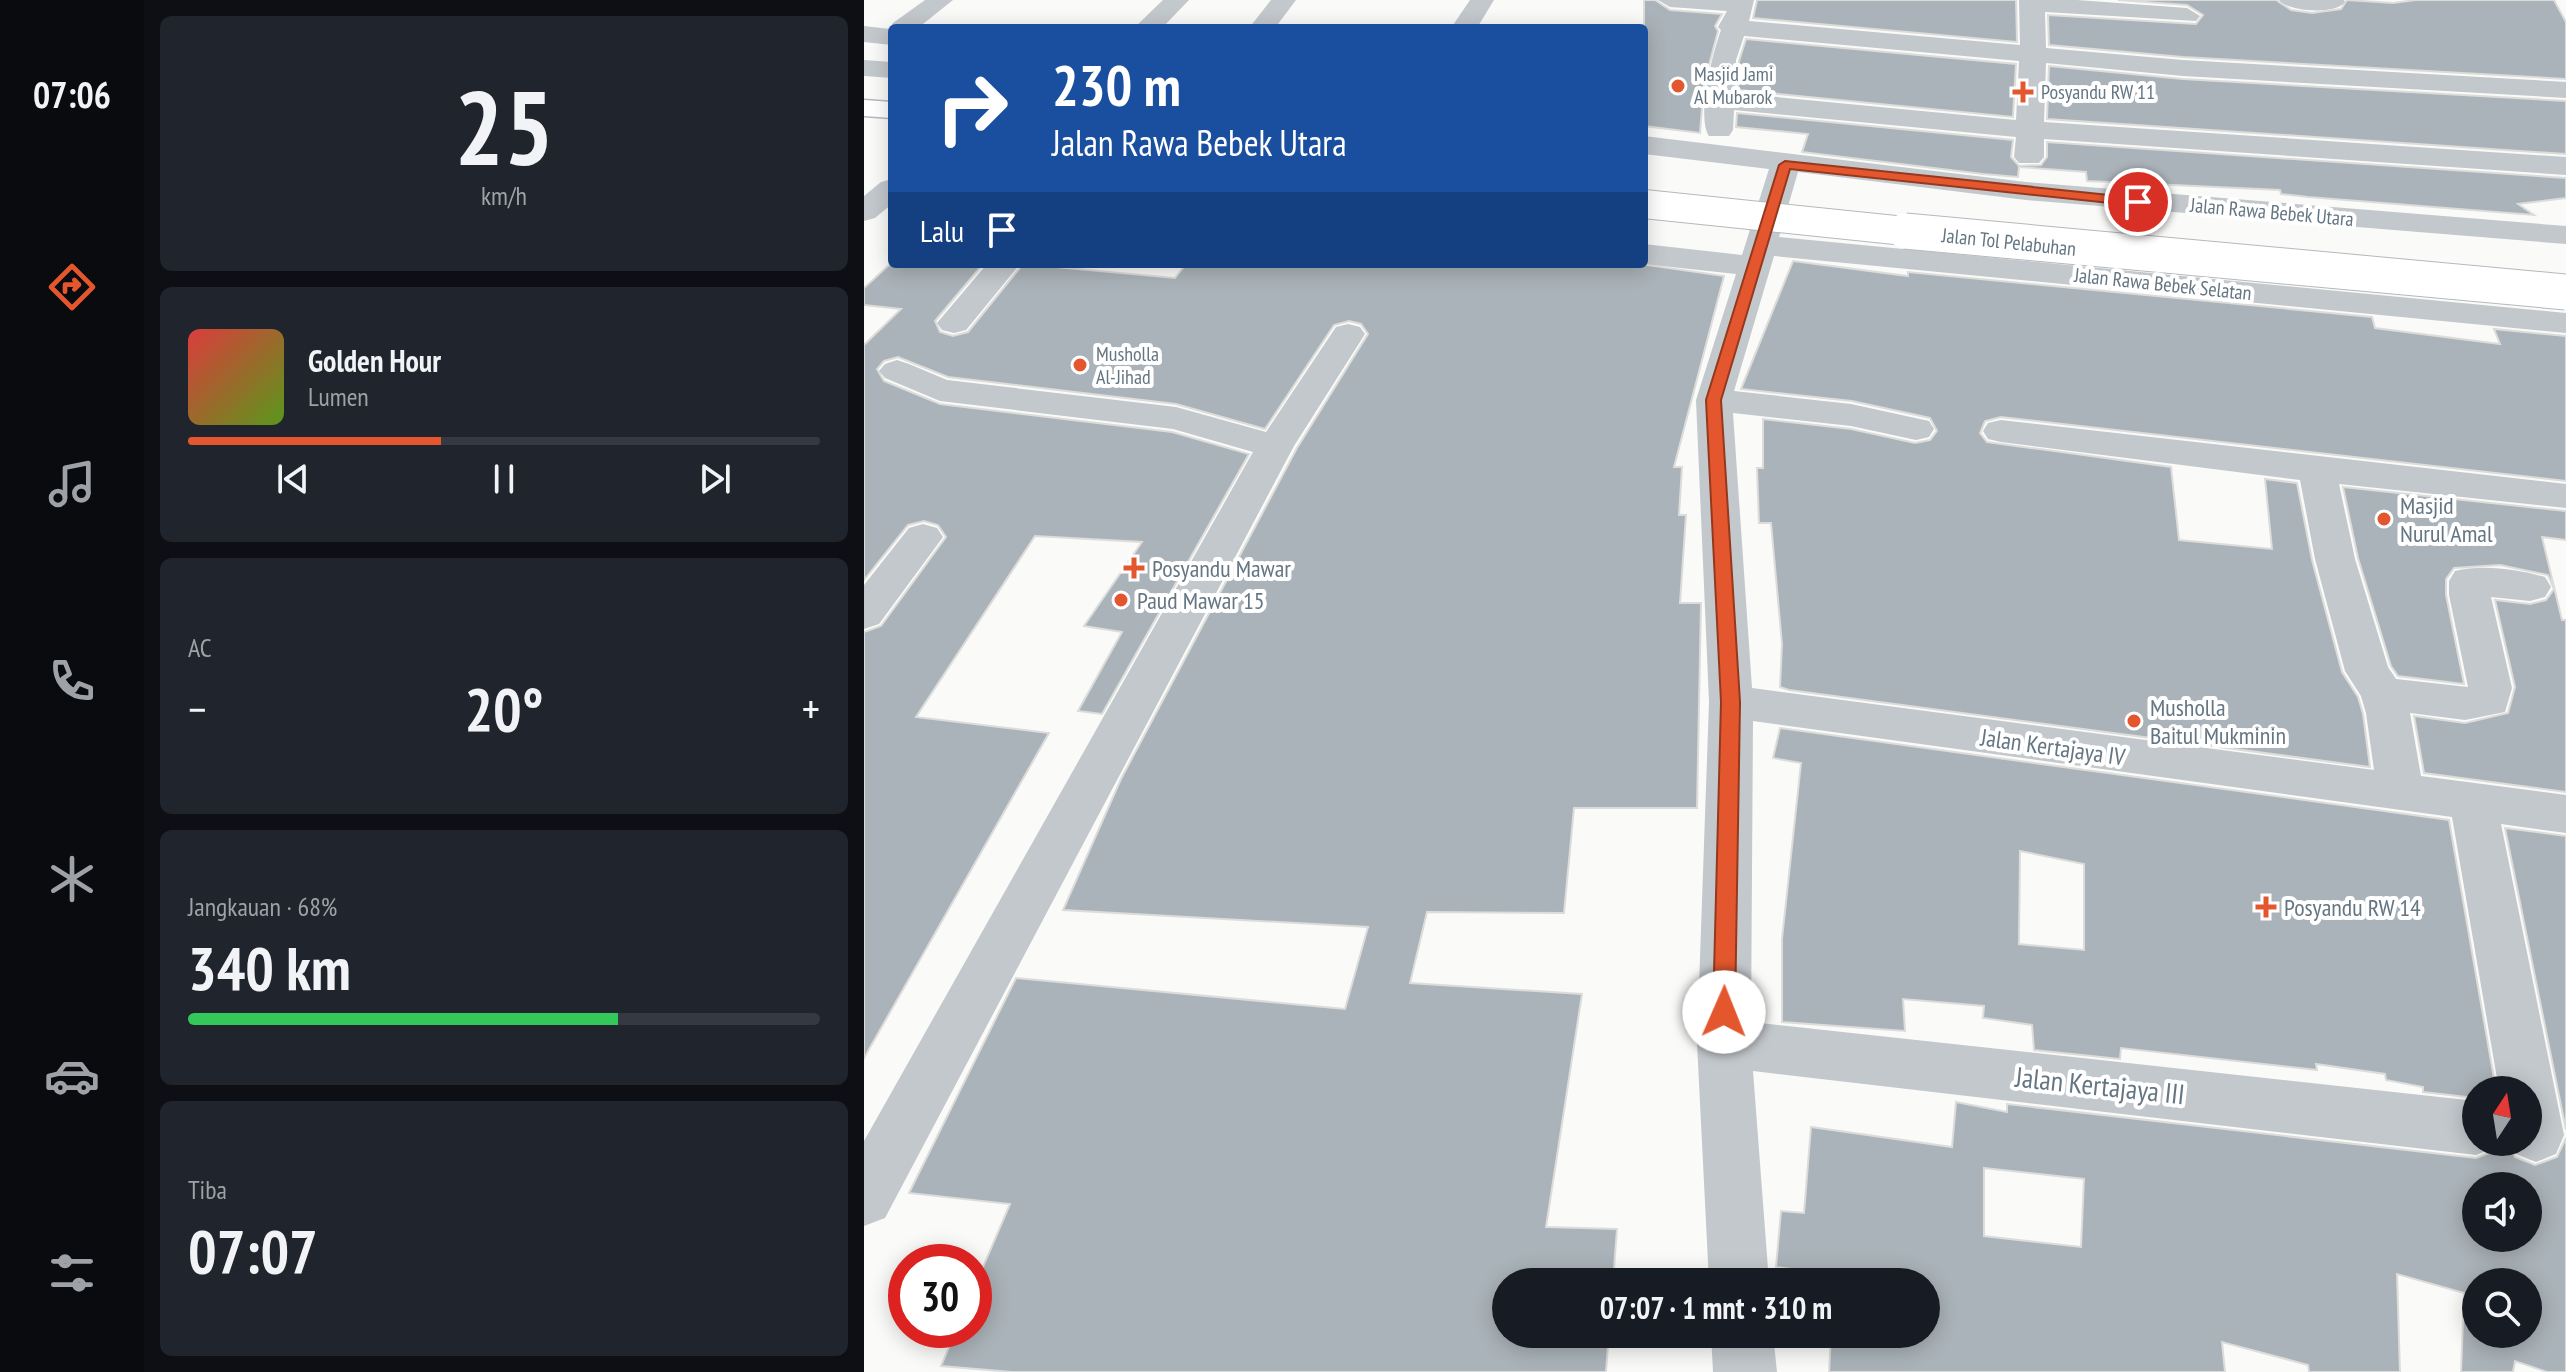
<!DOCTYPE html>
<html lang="id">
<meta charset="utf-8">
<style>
body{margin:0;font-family:"PT Sans Narrow",sans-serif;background:#20242c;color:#f1f3f6;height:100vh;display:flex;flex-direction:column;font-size:30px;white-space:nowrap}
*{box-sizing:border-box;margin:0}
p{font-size:26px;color:#9ea1a6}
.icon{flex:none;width:44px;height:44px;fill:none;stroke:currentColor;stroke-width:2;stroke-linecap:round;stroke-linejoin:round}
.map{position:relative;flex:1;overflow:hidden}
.details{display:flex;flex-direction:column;gap:16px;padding:16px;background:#0d0f14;width:720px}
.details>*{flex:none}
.banner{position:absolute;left:24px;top:24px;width:760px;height:244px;border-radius:8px;box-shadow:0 4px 20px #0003;background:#1a4fa0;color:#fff;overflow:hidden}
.needle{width:52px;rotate:12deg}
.controls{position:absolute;left:1598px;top:1076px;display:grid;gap:16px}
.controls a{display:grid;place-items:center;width:80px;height:80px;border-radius:50%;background:#171b24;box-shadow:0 4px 20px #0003;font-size:40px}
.speed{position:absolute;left:24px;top:1244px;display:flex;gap:16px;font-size:40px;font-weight:700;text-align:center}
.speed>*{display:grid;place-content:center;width:104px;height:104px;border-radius:50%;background:#171b24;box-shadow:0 4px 20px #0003;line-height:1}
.speed .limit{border:12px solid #d22;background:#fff;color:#111}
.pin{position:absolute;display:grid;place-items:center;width:68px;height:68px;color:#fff;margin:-34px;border:4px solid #fff;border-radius:50%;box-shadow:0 2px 8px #0007}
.me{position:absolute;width:88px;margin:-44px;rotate:1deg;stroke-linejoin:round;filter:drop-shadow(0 0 6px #0008)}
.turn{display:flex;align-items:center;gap:28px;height:168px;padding:0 32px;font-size:36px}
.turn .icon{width:104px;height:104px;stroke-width:2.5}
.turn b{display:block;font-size:56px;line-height:68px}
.then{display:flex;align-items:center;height:76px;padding:0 32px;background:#0003;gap:16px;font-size:30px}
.big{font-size:60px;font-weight:700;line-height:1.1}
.details .tile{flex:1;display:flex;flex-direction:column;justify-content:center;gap:12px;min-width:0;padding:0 28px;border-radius:12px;background:#20242c}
.details .dial{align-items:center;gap:0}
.dial b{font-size:104px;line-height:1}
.song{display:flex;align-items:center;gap:24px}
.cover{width:96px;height:96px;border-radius:12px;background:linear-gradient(135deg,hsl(0 70% 55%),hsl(90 70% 35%))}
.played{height:8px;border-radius:4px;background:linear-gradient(90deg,#e4572e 40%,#363941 40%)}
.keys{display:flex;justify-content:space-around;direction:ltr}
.heat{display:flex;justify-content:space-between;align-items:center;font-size:44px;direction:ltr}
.charge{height:12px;border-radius:6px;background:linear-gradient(90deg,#34c759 68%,#363941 0)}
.trip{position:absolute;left:628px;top:1268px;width:448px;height:80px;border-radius:40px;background:#171b24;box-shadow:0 4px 20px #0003;font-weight:700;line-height:80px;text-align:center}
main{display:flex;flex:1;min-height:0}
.dock{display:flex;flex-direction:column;width:144px;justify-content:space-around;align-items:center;background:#090b0e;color:#9ea1a6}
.dock .icon{width:56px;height:56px}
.dock .selected{color:#e4572e}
.dock b{font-size:36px;color:#f1f3f6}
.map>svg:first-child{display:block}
.building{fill:#aab3b9;stroke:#dcdcda;stroke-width:2;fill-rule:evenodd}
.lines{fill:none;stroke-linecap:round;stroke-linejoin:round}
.highway-casing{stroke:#b4b9bd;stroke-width:3}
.minor{fill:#c3c8cc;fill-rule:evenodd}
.highway{fill:#fff;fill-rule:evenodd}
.highway-bridge-far1-casing{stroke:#b4b9bd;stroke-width:30;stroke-linecap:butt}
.highway-bridge-casing{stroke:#b4b9bd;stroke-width:37;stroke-linecap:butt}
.highway-bridge-far1{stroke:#fff;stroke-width:28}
.highway-bridge{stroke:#fff;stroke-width:35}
.route{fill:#e4572e;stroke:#94391e;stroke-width:2}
.poi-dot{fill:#e4572e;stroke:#fff;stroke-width:3}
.labels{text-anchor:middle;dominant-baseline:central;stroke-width:8;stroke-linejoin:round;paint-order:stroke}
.far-poi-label{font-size:20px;fill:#657683;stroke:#fff;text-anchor:start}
.far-street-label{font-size:20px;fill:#657683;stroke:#fff}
.poi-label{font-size:24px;fill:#657683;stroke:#fff;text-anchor:start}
.street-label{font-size:24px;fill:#657683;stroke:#fff}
.near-street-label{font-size:28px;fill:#657683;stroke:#fff}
</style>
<main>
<nav class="dock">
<b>07:06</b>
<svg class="icon selected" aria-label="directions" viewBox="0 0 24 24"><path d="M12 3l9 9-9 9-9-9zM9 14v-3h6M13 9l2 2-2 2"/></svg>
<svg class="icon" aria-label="music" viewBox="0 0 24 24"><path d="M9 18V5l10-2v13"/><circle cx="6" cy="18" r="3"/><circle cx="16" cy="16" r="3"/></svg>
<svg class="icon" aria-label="phone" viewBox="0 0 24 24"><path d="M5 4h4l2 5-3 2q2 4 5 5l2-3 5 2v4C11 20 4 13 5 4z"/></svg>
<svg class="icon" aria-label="climate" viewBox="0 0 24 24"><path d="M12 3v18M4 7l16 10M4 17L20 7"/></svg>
<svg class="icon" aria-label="car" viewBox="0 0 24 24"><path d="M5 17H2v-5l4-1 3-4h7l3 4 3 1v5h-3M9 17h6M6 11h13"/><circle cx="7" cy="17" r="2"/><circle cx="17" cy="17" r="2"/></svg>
<svg class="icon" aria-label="filters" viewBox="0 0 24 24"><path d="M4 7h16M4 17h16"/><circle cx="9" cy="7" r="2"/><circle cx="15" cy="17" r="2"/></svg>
</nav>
<section class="details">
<div class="tile dial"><b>25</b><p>km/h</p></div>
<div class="tile">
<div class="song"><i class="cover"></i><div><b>Golden Hour</b><p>Lumen</p></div></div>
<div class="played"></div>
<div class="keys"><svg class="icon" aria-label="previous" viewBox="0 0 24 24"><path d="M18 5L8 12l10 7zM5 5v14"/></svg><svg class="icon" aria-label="pause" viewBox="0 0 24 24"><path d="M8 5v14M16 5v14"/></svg><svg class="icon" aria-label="next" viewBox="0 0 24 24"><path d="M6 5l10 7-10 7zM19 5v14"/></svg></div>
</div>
<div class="tile"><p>AC</p>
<div class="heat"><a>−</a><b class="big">20°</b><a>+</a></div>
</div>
<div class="tile"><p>Jangkauan · 68%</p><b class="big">340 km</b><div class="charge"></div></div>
<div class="tile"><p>Tiba</p><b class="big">07:07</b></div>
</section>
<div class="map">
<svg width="1702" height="1372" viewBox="0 0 1702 1372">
<rect width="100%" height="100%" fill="#fafaf8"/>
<path class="building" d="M780 0H791L806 10 858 14 851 26 854 31 840 84 836 133 780 126Z
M893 0H1152L1153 42 889 18Z
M1254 0H1412L1427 10 1448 13 1477 9 1483 0 1529 3 1552 0H1690L1702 22V79L1319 57 1185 45 1184 15 1332 24 1339 15 1323 5Z
M882 39 1152 64 1149 117 874 90 875 61Z
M1185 66 1319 79 1702 101V154L1183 119Z
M873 113 1149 140 1147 157 1155 166 1177 165 1183 157V142L1702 178V198L1654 204 1670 215 1444 197 1417 194 1416 190 1223 181 1222 172 1155 167 1154 177 1119 174 938 152 944 134 872 127Z
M929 261 1044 276V272L1508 317 1511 328 1636 344 1630 329 1702 336V481L1137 417 1121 421 1116 433 1123 442 1307 467 1315 540 1408 549 1401 479 1433 483 1448 560 1478 672 1494 697 1499 714 1506 767 925 690 916 687 918 644 907 523H895L893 468H899V419L987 429 1051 443 1066 440 1073 431 1066 418 988 401 877 389Z
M26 264H119L71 321 76 332 89 336 104 332 159 264 311 278 322 264H777L860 276 810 467H818L815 515H822L816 603H837L833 808H710L700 913 563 912 546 983 718 994 682 1227 753 1229 749 1282H642V1334H745L742 1372H148L77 1366 92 1330H110V1288L146 1204 45 1193 152 978 481 1009 504 927 199 910 257 779 433 448 504 334 497 324 485 321 470 325 401 429 312 404 84 377 34 357 20 361 13 369 20 381 76 404 308 432 385 454 238 714 214 711 258 632 220 626 278 542 171 536 52 717 185 733 0 1058V632L17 626 82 537 74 525 60 521 44 525 0 580V345L37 309 0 305V288Z
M1479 487 1702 511V540L1678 537 1698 620H1702V792L1560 773 1550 716 1601 723 1644 713 1651 687 1631 600 1666 604 1682 600 1690 589 1684 575 1636 565 1590 568 1582 579V595L1600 684 1534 676 1527 666 1494 558Z
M916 728 1585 820 1632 1090H1612V1098L1559 1092V1087L1522 1080 1521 1074 1452 1064 1453 1070 1257 1048 1256 1059 1170 1050 1168 1025 1119 1018 1120 1006 1039 999 1041 1031 918 1022V939L937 763 909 758ZM1156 851 1220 864V950L1155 944Z
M1641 828 1702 836V1130Z
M1092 1102 1143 1112V1104L1612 1158 1633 1150 1637 1142H1644L1651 1157 1671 1165 1693 1157 1702 1138V1372H1683L1651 1361 1649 1372H1597L1600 1293 1533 1274 1536 1372H1445L1444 1365 1358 1342 1361 1372H965L967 1334H1062V1282H969L970 1275 912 1267 917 1211 940 1213 947 1127 1088 1147ZM1120 1168 1220 1179 1217 1247 1120 1236ZM1612 1186H1664V1238H1612ZM1612 1282H1664V1334H1612Z"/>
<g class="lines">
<defs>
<path id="highway" d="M0 100 28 102V118L0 116Z"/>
</defs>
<use href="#highway" class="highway-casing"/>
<path class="minor" d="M61 0H89L54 28H28V45L0 42V26L26 29 29 23Z
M299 0H325L298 28H270Z
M407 0H432L411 28H385Z
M606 0H630L613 28H587Z
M794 0H890L885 21 1156 45 1155 0H1213L1323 8 1336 16 1332 21 1181 12 1182 48 1319 60 1702 82V98L1319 76 1182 63 1180 122 1702 157V175L1180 139V157L1175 163H1155L1150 157 1152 137 870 110 869 130 865 136H845C832 117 849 52 857 30L854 27 863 11 806 7ZM880 36 1155 61 1152 120 871 93 872 60Z
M1415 0H1480L1481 2C1472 15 1424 12 1415 0Z
M0 60 28 62V78L0 76Z
M780 136 1162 182 1702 226V244L1162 200 934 172 915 237 1702 313V333L910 256 870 391 987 404 1065 421 1070 429 1065 437 1052 440 987 426 869 413 888 688 1510 770 1502 713 1497 696 1481 671 1451 559 1436 480 1137 442 1124 439 1119 431 1124 423 1137 420 1702 484V508L1475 484 1491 559 1524 667 1532 679 1604 687 1585 595V581L1591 571C1618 564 1654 569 1681 577L1687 587 1681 597 1666 601 1627 597 1648 688 1641 712 1601 720 1546 713 1557 776 1702 795V833L1637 824 1700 1135 1692 1154 1672 1162 1652 1154 1647 1142H1664V1090H1635L1588 817 889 721 887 1022 1612 1101V1142H1634L1632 1147 1612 1155 889 1071 905 1282H845L833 1043 845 702 832 400 872 274 780 264V244L878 255 905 169 780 154Z
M28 179V204L11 218 0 221V196L17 182Z
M123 264H156L102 330 90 333 78 330 73 323Z
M484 324 496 327 501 334 430 446 21 1218 0 1226V1141L389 452 309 429 76 401 21 378 15 371 21 364 33 360 45 364 83 380 312 407 402 432 472 327Z
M59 524 73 528 79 537 15 624 0 629V585L45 528Z
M847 1334H909L913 1372H849Z"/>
<use href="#highway" class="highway"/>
<defs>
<path id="highway-bridge-far1" d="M780 204 1060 233"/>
<path id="highway-bridge" d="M1041 231 1702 292"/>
</defs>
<use href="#highway-bridge-far1" class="highway-bridge-far1-casing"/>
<use href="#highway-bridge" class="highway-bridge-casing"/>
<use href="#highway-bridge-far1" class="highway-bridge-far1"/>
<use href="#highway-bridge" class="highway-bridge"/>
</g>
<path class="route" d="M921 161 1274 198 1280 202 1274 206 926 169 857 400 876 702 871 1012 868 1019 860 1022 852 1019 849 1012 857 702 842 400 915 165Z"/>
<g class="poi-dot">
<circle cx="814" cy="86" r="8"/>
<path d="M1155 80h8v8h8v8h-8v8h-8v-8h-8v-8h8z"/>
<circle cx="216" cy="365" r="8"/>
<circle cx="1520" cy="519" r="8"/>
<path d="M266 556h8v8h8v8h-8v8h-8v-8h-8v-8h8z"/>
<circle cx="257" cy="600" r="8"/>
<circle cx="1270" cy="721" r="8"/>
<path d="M1398 895h8v8h8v8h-8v8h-8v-8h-8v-8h8z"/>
</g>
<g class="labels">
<g class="far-poi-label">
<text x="830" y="74">Masjid Jami<tspan x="830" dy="23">Al Mubarok</tspan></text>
<text x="1177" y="92">Posyandu RW 11</text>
<text x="232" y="354">Musholla<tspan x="232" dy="23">Al-Jihad</tspan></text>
</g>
<g class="far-street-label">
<text transform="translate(1408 212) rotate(5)">Jalan Rawa Bebek Utara</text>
<text transform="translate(1145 242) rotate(6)">Jalan Tol Pelabuhan</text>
<text transform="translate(1299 284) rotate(6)">Jalan Rawa Bebek Selatan</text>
</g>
<g class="poi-label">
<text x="1536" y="505">Masjid<tspan x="1536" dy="28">Nurul Amal</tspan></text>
<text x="288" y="568">Posyandu Mawar</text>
<text x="273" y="600">Paud Mawar 15</text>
<text x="1286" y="707">Musholla<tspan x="1286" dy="28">Baitul Mukminin</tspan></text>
<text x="1420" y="907">Posyandu RW 14</text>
</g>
<g class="street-label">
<text transform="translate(1189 747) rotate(8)">Jalan Kertajaya IV</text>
</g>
<g class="near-street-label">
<text transform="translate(1236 1085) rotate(6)">Jalan Kertajaya III</text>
</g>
</g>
</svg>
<div class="controls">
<a><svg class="needle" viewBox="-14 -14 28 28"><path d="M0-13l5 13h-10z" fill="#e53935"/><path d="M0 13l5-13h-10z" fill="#9ea1a6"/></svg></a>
<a><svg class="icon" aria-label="sound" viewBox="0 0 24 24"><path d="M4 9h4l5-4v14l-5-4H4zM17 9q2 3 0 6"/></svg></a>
<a><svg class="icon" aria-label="search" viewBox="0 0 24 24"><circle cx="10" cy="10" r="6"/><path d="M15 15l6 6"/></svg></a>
</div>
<div class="speed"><div class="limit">30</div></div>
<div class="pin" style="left:1274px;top:202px;background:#d93025"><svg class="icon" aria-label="arrive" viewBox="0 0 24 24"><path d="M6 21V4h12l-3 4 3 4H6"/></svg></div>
<svg class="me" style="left:860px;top:1012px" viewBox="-20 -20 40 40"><circle r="19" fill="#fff"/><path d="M0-13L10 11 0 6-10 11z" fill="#e4572e"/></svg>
<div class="trip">07:07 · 1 mnt · 310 m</div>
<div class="banner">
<div class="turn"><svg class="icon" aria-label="right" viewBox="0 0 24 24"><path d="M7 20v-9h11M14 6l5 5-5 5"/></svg><div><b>230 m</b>Jalan Rawa Bebek Utara</div></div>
<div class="then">Lalu<svg class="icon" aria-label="arrive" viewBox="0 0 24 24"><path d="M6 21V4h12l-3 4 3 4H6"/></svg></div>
</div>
</div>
</main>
